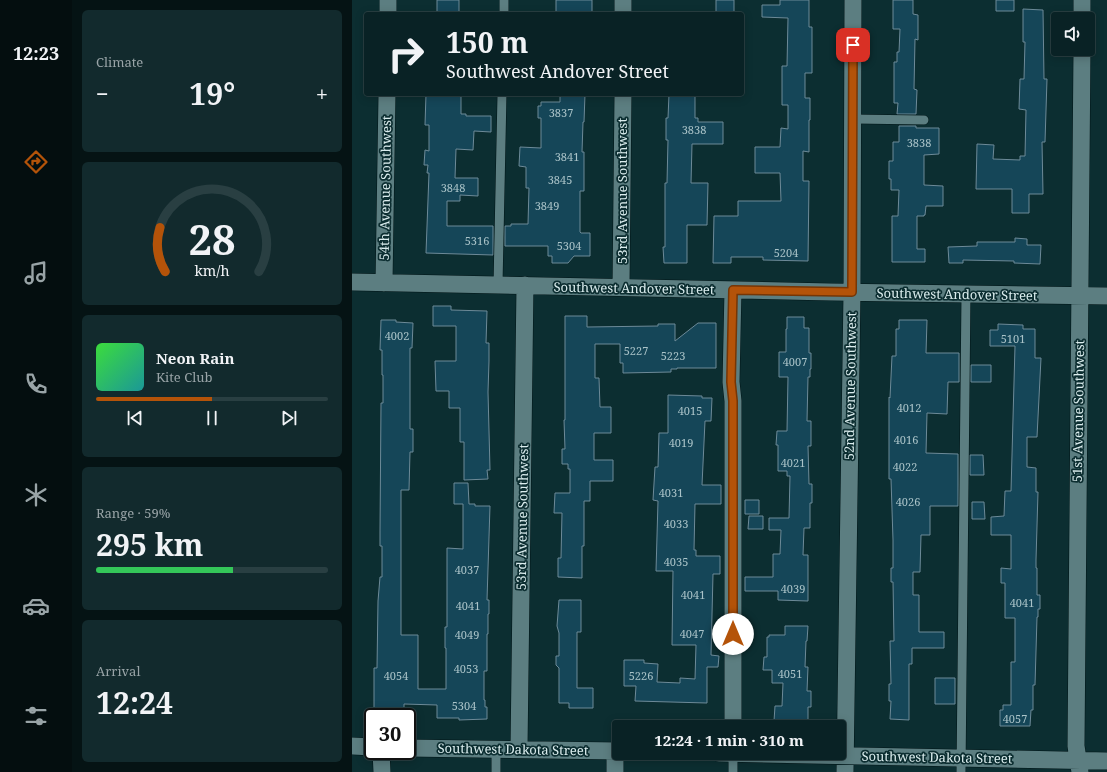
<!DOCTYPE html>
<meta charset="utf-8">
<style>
body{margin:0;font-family:"Noto Serif",serif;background:#122a2d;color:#f1f3f6;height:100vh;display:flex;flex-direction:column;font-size:15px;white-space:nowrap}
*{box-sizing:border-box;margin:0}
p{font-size:13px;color:#99a4a7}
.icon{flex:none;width:22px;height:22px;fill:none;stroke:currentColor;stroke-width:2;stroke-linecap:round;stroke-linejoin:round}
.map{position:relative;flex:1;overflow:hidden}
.drawer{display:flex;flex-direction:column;gap:10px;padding:10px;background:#051314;width:280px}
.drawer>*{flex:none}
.guide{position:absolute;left:12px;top:12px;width:380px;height:84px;border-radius:4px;box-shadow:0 2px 10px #0003,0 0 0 1px #293f42;background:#092225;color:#f1f3f6;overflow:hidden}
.buttons{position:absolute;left:699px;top:12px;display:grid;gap:8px}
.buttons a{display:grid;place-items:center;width:44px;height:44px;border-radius:4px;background:#092225;box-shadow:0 2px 10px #0003,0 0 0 1px #293f42;font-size:20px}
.speed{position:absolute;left:12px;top:708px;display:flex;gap:8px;font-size:20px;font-weight:700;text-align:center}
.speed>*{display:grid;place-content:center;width:52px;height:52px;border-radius:50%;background:#092225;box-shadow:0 2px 10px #0003,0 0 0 1px #293f42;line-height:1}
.speed .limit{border:2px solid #111;border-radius:6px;background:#fff;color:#111}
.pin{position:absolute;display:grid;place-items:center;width:34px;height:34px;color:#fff;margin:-17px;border-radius:8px;box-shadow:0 2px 6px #0006}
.me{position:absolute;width:44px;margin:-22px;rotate:0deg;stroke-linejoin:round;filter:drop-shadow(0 0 3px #0008)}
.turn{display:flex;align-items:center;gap:14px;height:84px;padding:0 16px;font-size:18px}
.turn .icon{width:52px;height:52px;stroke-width:2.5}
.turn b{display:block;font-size:28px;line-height:34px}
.big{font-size:30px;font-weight:700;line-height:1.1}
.drawer .card{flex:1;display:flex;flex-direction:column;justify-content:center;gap:6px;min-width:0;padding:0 14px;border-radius:6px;background:#122a2d}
.drawer .dial{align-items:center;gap:0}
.dial svg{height:104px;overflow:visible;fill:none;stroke:#293f42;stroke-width:7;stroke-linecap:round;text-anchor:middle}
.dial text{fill:#f1f3f6;stroke:none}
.song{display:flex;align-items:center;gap:12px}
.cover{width:48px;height:48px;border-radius:6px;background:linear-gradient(135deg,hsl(120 70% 55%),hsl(180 70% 35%))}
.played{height:4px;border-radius:2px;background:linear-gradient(90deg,#b45309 50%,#293f42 50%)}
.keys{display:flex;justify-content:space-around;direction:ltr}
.heat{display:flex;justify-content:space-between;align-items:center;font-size:22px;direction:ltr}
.charge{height:6px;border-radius:3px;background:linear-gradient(90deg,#34c759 59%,#293f42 0)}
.trip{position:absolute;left:260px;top:720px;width:234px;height:40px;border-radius:4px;background:#092225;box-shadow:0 2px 10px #0003,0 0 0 1px #293f42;font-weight:700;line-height:40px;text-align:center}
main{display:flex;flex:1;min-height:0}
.dock{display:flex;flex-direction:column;width:72px;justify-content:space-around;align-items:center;background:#040e0f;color:#99a4a7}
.dock .icon{width:28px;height:28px}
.dock .selected{color:#b45309}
.dock b{font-size:18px;color:#f1f3f6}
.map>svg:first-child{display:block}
.building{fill:#154658;stroke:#6d8a98}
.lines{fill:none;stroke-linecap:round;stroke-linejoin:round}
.service-casing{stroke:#001517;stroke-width:10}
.minor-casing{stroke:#001517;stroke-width:18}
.service{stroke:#5c7e81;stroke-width:9}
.minor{stroke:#5c7e81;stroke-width:17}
.route-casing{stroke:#753606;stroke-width:10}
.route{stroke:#b45309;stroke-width:7}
.labels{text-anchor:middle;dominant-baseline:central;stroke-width:3.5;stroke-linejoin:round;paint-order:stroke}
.number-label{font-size:11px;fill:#aac3c8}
.street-label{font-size:13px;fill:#dbedee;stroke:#0c2e31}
</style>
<main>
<nav class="dock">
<b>12:23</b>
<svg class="icon selected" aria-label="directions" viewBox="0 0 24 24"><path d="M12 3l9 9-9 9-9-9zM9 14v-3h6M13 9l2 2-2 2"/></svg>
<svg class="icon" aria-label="music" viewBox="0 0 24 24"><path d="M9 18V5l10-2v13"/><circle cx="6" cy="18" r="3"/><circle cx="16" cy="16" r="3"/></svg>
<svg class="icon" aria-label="phone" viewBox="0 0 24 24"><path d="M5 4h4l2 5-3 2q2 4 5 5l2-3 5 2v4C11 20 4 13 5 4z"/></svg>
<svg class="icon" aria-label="climate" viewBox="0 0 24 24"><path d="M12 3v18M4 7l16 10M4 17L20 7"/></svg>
<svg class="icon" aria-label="car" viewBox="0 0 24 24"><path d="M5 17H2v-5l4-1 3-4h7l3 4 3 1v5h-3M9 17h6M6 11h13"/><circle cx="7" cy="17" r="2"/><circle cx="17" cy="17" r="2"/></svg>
<svg class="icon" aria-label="filters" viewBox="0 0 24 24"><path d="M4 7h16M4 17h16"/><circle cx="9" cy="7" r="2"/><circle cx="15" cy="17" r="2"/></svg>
</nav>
<section class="drawer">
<div class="card"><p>Climate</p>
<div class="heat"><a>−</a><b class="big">19°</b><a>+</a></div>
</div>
<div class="card dial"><svg viewBox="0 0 100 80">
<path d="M14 69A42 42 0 1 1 86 69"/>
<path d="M14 69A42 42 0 0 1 10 35" stroke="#b45309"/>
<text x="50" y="56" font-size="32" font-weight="700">28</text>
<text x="50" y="72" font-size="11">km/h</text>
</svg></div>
<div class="card">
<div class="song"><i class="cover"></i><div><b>Neon Rain</b><p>Kite Club</p></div></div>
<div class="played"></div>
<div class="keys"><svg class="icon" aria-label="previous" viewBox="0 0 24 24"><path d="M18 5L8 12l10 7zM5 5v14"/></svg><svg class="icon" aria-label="pause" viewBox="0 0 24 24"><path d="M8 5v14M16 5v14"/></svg><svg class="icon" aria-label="next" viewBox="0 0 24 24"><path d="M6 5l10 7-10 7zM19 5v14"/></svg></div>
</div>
<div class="card"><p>Range · 59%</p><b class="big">295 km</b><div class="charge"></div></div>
<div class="card"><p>Arrival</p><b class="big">12:24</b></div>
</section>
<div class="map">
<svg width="755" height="772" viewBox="0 0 755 772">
<rect width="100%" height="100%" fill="#0c2e31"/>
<path class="building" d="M85 0H107V14H85Z
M204 0H240V14L204 13Z
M364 0H382V14H364Z
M428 0H457V27H460V73H453V98H458V120H457V152L451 151V181H457L456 261 411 260V257H379V263H361L362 216H386V201H429L428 173H403V147H428L429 128 436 129V105H430V66H435L436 18 410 17V5H428Z
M541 0H561V14L566 15V40L563 39 562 89 565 90 564 114H545L546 103H542V62H545V52H547L548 29H541Z
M644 0H662V11H644Z
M671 9 691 10 692 79H695L693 142H690L691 194H677V213H660V189H624L625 144 642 145 641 159 668 160V156H673L674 110 667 109 668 79H672L673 42H671Z
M74 94H109V114H114V116H139V132L122 131 121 150 104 149 103 178H126V196L108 195V201H95V226H141V255L74 253 77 173H75L76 165H72L73 150 77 151V125H73Z
M208 94H233L232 122H231L230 152H232V191H228V232L229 233H238V256H222L216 263H200V256H196V246H153V226H159V224H176L177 188H174V167L167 166 168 147 189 148V118H186V106H189V102H208Z
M317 94H343V118H346V122H371V144H340L339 183H356L355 225H335V263H312L311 247H313V183H315L316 140H314V118H316Z
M547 126H564V128H587V154L572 155V185L591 186V206H574L573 215H572V216H565V249H573V262H540V216H546L547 190H539V179H537V161H541V142H547Z
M663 238 675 239V245H689L688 264 662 263V261L611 260V263H597L596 247 625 246V242H663Z
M81 306H99V310L135 311 134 343H137V361L136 392 138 470H135L136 479 112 480V442H108V408H97V391H84L83 361H104V326H81Z
M213 316H235V327L306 326V324H323V341L346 323H364V368H325V369H319V372L271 373V363H268V344H243V378H247L248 407H259V433H242V460H261V481H238V501H232V546H230V578L206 577V558H209L210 513H202L203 493H218V469H216V464H210V449H213L212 420H213Z
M435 317H452V328H457V353H459V369H458V377H456L455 421H459V446H456L457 484H460V503H458V528H452L451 555H456V601L426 600V591H393V577H421V554H428L429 530H417V518H437L438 476H435V471H426V445H424L425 431H435L436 377H427V352H434V329H435Z
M29 320H44V322L61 323 60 348H58V429H61V452H58L57 490H49V635H66V689H94V648H93V627H95V548L111 549V504H102V483H116L117 504H123V506H138L135 600H137V614H136V634H135V671H132V700H133V707H135V719L107 720V718H85V705L52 704V717H22V668H25L26 601 28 577H30V546H28V532L29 403H31V375H30V350H28Z
M547 320H575L574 353H607V382H596L595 414 575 413 574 453 606 454V506H578V535H569L568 572H561V595H567V632H592V648H560V664H557V720L538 719 539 701H537V684H539L538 641H542L541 582H539V568H541V540L539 479H537V397L538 398 540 356H544V329H547Z
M646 324 671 325V329H683V358H689L685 437H675V467L684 468V492H686L684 560V568H685V595H688V609H686V617H685L683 685H681V710H679L678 726H648V710H651V705H659V662H663V618H653V583H649V568L659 569V535H639V517L652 516 653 491H659L663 346H638V330H646Z
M619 365H639V382H619Z
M316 395 350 396V398H360L359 421H353L350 485H369V504H343L342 550H344V556H368V574H361L359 655 367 656 366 667H355V703L283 701 284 686H272V660H292V663L306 664 305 682 328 683V678L343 679 344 645H320L321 571H304L306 501 301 500 303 467H306L307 433H316Z
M618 455H631L632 475H618Z
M393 500H407V514H393Z
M620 502H632L633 519H620Z
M397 516H411V529H396Z
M207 600H229V632H225V688H241V708H217V703H207V668L204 665V656H207V633L205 626Z
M433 626H456L455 641H454L453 667H456L455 691H459V707H456V722L422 721 423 706H430L431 683H420V670H411L412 657H415V637H417V635H433Z
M583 678H603V704H583Z"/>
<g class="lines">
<defs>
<path id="service" d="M152 14V0
M501 119 572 120
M146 285 150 94
M144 749V772
M381 772V753
M609 772 614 294"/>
<path id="minor" d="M36 14V0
M271 14V0
M730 19V0
M0 282 479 292 755 296
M32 283 35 94
M269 287 271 94
M381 290 379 382 381 401V727
M0 746 21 747
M55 748 267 751
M167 749 173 285
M29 751 30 772
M367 753 755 761
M263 772V751
M493 772 500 292 501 0
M728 772 724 746 730 49"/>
</defs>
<use href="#service" class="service-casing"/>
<use href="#minor" class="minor-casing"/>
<use href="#service" class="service"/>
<use href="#minor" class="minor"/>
</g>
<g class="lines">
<defs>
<path id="route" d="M381 634V401L379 382 381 290 500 292 501 45"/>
</defs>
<use href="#route" class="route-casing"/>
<use href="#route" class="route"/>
</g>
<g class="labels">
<g class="number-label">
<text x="209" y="112">3837</text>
<text x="342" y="129">3838</text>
<text x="567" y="142">3838</text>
<text x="215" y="156">3841</text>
<text x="208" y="179">3845</text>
<text x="101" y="187">3848</text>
<text x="195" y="205">3849</text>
<text x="125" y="240">5316</text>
<text x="217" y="245">5304</text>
<text x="434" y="252">5204</text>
<text x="45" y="335">4002</text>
<text x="661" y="338">5101</text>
<text x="284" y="350">5227</text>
<text x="321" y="355">5223</text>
<text x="443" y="361">4007</text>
<text x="557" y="407">4012</text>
<text x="338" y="410">4015</text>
<text x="554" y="439">4016</text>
<text x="329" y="442">4019</text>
<text x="441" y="462">4021</text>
<text x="553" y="466">4022</text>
<text x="319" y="492">4031</text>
<text x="556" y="501">4026</text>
<text x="324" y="523">4033</text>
<text x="324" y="561">4035</text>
<text x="115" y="569">4037</text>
<text x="441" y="588">4039</text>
<text x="341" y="594">4041</text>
<text x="670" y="602">4041</text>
<text x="116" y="605">4041</text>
<text x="340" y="633">4047</text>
<text x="115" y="634">4049</text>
<text x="114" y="668">4053</text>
<text x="438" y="673">4051</text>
<text x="44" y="675">4054</text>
<text x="289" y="675">5226</text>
<text x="112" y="705">5304</text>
<text x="663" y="718">4057</text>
</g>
<g class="street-label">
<text transform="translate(33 188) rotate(-89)">54th Avenue Southwest</text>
<text transform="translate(270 191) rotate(-90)">53rd Avenue Southwest</text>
<text transform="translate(282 288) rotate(1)">Southwest Andover Street</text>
<text transform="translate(605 294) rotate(1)">Southwest Andover Street</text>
<text transform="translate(498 386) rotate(-89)">52nd Avenue Southwest</text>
<text transform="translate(726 411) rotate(-89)">51st Avenue Southwest</text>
<text transform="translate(170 517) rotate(-89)">53rd Avenue Southwest</text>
<text transform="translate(161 749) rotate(1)">Southwest Dakota Street</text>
<text transform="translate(585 757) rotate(1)">Southwest Dakota Street</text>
</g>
</g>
</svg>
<div class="buttons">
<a><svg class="icon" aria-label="sound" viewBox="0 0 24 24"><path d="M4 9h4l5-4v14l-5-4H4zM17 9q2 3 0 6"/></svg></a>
</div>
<div class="speed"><div class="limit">30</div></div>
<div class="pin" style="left:501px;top:45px;background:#d93025"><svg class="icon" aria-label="arrive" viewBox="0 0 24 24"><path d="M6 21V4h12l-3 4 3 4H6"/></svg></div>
<svg class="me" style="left:381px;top:634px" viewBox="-20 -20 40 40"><circle r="19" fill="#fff"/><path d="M0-13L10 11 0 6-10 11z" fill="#b45309"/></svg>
<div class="trip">12:24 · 1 min · 310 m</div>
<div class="guide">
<div class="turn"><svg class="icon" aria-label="right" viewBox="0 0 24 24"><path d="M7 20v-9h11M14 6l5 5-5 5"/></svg><div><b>150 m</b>Southwest Andover Street</div></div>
</div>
</div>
</main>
